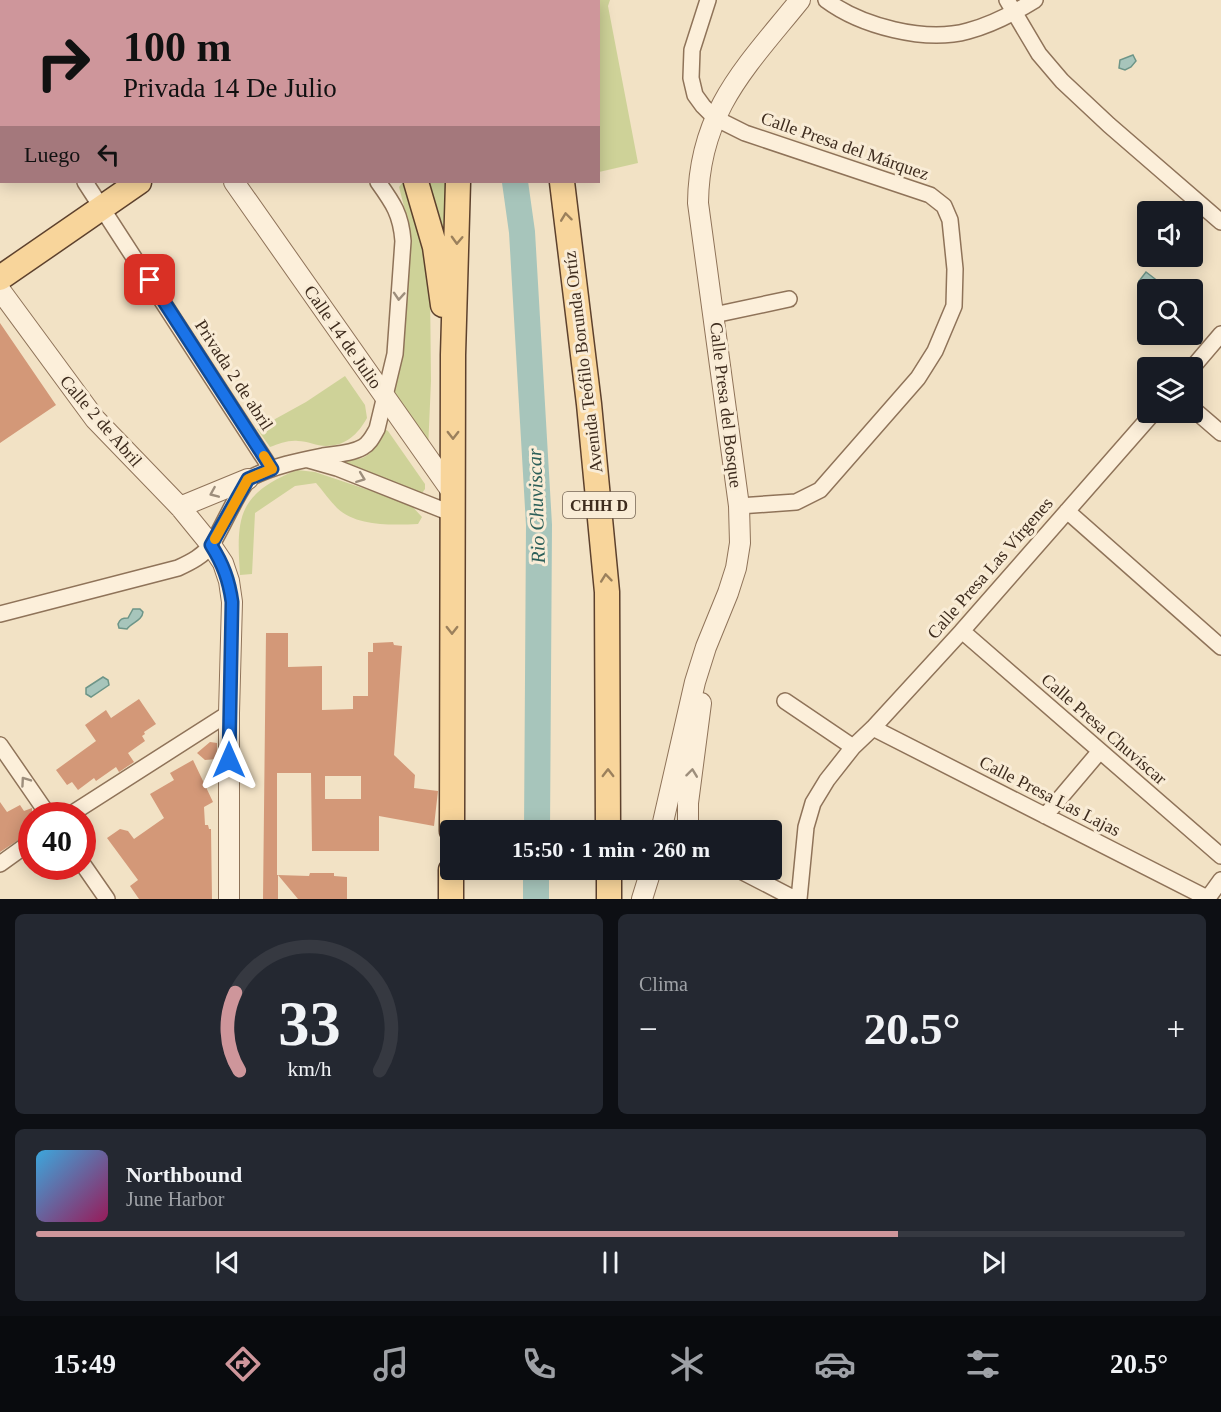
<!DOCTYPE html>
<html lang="es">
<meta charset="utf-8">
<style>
body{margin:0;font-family:Georgia,serif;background:#242831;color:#f1f3f6;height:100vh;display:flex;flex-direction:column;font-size:22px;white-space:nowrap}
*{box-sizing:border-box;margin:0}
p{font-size:20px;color:#9ea1a6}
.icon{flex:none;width:33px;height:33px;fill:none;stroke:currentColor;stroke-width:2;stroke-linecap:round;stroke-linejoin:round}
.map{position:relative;height:899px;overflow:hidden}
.drawer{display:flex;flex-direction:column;gap:15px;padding:15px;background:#0d0f14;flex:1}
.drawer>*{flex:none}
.guide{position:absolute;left:0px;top:0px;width:600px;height:183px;box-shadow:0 3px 15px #0003;background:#ce969b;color:#111;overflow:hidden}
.tools{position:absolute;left:1137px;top:201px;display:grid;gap:12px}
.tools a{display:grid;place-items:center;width:66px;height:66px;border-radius:6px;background:#171b24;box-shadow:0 3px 15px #0003;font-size:30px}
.speed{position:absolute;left:18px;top:802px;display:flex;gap:12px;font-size:30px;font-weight:700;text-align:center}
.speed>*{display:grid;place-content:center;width:78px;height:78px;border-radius:50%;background:#171b24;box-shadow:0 3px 15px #0003;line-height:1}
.speed .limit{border:9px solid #d22;background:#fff;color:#111}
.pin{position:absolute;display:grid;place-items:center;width:51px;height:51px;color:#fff;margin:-26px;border-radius:12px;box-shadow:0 3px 9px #0006}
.me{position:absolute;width:66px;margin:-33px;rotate:0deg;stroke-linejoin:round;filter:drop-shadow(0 0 4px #0008)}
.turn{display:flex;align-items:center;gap:21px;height:126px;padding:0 24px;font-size:27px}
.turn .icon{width:78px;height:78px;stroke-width:2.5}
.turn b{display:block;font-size:42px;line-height:51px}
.then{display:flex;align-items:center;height:57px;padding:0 24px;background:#0003;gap:12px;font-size:22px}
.big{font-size:45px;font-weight:800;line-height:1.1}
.drawer .widget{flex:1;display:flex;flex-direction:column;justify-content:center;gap:9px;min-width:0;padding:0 21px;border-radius:9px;background:#242831}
.drawer .dial{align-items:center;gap:0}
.dial svg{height:156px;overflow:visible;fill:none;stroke:#363941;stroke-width:7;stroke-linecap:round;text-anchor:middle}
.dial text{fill:#f1f3f6;stroke:none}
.song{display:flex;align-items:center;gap:18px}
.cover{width:72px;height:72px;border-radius:9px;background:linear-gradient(135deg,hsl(200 70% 55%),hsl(330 70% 35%))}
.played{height:6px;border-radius:3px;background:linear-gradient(90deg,#ce969b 75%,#363941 75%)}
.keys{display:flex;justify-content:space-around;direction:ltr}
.heat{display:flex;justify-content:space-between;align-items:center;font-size:33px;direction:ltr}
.drawer .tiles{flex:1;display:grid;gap:15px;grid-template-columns:1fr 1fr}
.widget:last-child{grid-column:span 2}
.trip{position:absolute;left:440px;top:820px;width:342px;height:60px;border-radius:6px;background:#171b24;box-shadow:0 3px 15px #0003;font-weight:800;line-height:60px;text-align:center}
.dock{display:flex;height:96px;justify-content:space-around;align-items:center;background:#090b0e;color:#9ea1a6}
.dock .icon{width:42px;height:42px}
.dock .selected{color:#ce969b}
.dock b{font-size:27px;color:#f1f3f6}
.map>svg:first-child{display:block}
.green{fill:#ced298}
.water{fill:#a7c5bb;stroke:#6d9588;stroke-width:1.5}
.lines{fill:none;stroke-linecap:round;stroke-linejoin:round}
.river{stroke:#a7c5bb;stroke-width:26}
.building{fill:#d39878;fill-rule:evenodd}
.minor-casing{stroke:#8f7359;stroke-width:18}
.tertiary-casing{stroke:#8f7359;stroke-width:22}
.primary-casing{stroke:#5d412d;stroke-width:27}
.minor{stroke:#fcefda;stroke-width:15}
.tertiary{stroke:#fcefda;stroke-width:20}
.primary{stroke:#f8d59b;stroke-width:24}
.oneway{stroke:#9b805c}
.oneway2{stroke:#9d8e7c}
.route-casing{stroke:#114b97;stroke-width:15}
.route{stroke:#1a73e8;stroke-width:10}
.slow{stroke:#f59e0b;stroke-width:10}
.labels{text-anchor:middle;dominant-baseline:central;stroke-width:6;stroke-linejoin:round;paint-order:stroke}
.shield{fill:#f9ecd6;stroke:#766655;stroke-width:1.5}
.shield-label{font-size:16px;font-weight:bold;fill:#3e2c1e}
.street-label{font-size:18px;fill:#3e2c1e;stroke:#f9ecd6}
.water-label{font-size:20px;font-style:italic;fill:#2c5f59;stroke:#f9ecd6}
</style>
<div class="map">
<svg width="1221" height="899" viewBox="0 0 1221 899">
<rect width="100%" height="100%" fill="#f2e2c5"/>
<path class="green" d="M562 0H610L608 6 638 163 599 172 598 2Z
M403 182 417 222 426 257 430 286 431 381 428 450 393 398V380L401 361 408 261 409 226 399 187Z
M424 182H447L446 254Z
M345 376 365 405 367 418C358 434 346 446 326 446 317 446 307 441 298 441 288 440 279 444 270 447L257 429 306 402Z
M383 428 388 431 425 484V489L422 493 341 464C346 457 351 460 359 459 373 456 380 440 383 428Z
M297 470 315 472 410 504 422 517 418 524C393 525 357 527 337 508 330 501 323 491 316 483L295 486 255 513 252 574 240 575C236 516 238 494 297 470Z"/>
<path class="water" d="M1133 55 1136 61 1131 67 1125 70 1119 68 1120 60Z
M1146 272 1163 285 1159 289H1151L1139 281Z
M133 609H140L143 612C142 621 132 622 127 629L119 628 118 624C120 619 122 618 128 618Z
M103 677 108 680 109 685 91 697 86 694V688Z"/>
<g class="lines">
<path class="river" d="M490 0 491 2
M515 182 522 232 539 525 537 831
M536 899V870"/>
</g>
<path class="building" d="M0 323 56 405 0 443Z
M266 633H288V667L322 666V710L353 709V696H368V652H373V643L393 642 394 645 402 646 394 755 415 775 414 788 438 791 434 826 379 816V851H312L311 773H277V875L309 876 310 873H334V876L347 877V899H298L278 875V899H263ZM325 776H361V799H325Z
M139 699 156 724 144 732 145 734 142 736 145 741 128 753 134 762 119 772 116 767 96 781 94 778 78 790 72 782 67 785 56 770 96 741 85 725 106 710 111 718Z
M210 742 217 743V759L205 760 197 753Z
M193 760 213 802 204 807 205 825H208L209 829H211L212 899H139L130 886 138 880 107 838 120 829 128 831 134 839 164 818 150 794 174 780 170 773Z
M0 802 7 812 20 805 24 811 32 808V831L0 852Z"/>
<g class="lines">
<defs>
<path id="minor" d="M251 0 252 2
M708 0 692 50 691 78 695 95 703 106 715 118 745 133 930 195 944 206 950 220 955 269 954 306 935 351 918 378 820 490 796 502 739 506
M826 0C861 26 925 43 968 31 991 25 1014 13 1035 0
M1007 0 1039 54 1062 81 1109 125 1221 222
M0 52 2 54
M85 182 271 469
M714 315 789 299
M1192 368 1221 334
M1192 408 1221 433
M309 460 337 468 453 514
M1067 511 1221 647
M0 614 178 568C191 562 203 556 212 544 221 531 241 483 252 477 274 466 298 461 323 456 335 454 351 454 363 447 370 443 373 436 377 429L395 354 403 241C401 214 393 203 378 182
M962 631 1221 856
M785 701 853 747
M873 728 1209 899
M0 745 49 816
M68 816 229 713
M1045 816 1100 751
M82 863 107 899
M0 864 32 841
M739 870 795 899
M1208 898 1221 880
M799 899 806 827 813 803 827 780 853 747 873 728 962 631 1154 412"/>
<path id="tertiary" d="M107 0 108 2
M234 182 452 492
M0 290 95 419 180 507 211 545 223 563 229 581 232 602 229 713V899
M180 507 248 479
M661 831 695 682 706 647 728 593 736 568 740 543 739 506 698 203C699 111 746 67 800 0
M688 831V803L701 703
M642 899 651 870"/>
<path id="primary" d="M441 0V2
M539 0 540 2
M379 2 381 0
M409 2 411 0
M416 182 435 247 443 305
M562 182 589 404 607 592 608 831
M0 278 139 182
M452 831 453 355 458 182
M609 870V899
M451 899V870"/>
</defs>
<use href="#minor" class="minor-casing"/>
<use href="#tertiary" class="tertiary-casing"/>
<use href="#primary" class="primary-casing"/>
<use href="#minor" class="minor"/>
<use href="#tertiary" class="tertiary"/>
<use href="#primary" class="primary"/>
</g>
<defs><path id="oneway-chevron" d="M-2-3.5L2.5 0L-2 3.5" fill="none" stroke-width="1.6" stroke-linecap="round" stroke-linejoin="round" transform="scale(1.5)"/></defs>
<g class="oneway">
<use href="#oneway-chevron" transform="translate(566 217) rotate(-97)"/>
<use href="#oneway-chevron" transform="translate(457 240) rotate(92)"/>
<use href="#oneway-chevron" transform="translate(453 435) rotate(90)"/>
<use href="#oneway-chevron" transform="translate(606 578) rotate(-96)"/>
<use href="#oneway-chevron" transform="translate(452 630) rotate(90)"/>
<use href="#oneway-chevron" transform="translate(608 773) rotate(-90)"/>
</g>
<g class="oneway2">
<use href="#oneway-chevron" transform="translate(399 296) rotate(94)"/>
<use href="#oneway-chevron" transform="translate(361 478) rotate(21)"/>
<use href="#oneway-chevron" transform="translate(214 493) rotate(157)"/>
<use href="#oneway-chevron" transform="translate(692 773) rotate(-83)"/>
<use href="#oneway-chevron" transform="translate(25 781) rotate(-125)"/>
</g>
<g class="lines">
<defs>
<path id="route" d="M150 280 272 469 248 479 211 545C223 564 229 580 232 602L229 760"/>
</defs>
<use href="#route" class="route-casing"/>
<use href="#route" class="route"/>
<path class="slow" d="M215 539 248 479 272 469 264 456"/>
</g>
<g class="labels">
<rect class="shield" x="563" y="492" width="72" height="26" rx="4.5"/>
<g class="shield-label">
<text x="599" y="505">CHIH D</text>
</g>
<g class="street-label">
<text transform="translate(845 146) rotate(19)">Calle Presa del Márquez</text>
<text transform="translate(343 337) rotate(55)">Calle 14 de Julio</text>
<text transform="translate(583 362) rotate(-97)">Avenida Teófilo Borunda Ortíz</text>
<text transform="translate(234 375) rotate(57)">Privada 2 de abril</text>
<text transform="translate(726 405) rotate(83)">Calle Presa del Bosque</text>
<text transform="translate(101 421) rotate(49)">Calle 2 de Abril</text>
<text transform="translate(990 568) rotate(-49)">Calle Presa Las Vírgenes</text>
<text transform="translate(1104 729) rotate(41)">Calle Presa Chuvíscar</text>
<text transform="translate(1050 796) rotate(27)">Calle Presa Las Lajas</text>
</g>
<g class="water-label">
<text transform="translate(536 506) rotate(-92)">Rio Chuviscar</text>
</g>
</g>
</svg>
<div class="tools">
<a><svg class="icon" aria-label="sound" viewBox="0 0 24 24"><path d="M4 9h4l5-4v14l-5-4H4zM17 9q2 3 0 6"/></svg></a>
<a><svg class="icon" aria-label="search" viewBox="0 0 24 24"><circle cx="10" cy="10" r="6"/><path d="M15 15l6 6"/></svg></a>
<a><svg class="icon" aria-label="layers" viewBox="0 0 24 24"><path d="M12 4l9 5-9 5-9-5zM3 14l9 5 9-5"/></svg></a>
</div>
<div class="speed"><div class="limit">40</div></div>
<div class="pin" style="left:150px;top:280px;background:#d93025"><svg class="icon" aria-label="arrive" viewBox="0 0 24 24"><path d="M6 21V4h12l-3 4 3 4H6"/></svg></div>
<svg class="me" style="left:229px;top:760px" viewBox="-20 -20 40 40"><path d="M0-17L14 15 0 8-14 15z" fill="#1a73e8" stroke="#fff" stroke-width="4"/></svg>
<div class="trip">15:50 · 1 min · 260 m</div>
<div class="guide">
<div class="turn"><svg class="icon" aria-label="right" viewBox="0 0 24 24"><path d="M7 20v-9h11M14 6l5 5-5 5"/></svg><div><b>100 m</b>Privada 14 De Julio</div></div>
<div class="then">Luego<svg class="icon" aria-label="left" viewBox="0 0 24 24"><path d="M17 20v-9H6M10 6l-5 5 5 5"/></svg></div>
</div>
</div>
<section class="drawer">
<div class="tiles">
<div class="widget dial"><svg viewBox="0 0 100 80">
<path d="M14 69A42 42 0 1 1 86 69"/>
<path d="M14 69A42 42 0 0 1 12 29" stroke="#ce969b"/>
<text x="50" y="56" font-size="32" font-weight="700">33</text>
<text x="50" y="72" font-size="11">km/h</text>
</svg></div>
<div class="widget"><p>Clima</p>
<div class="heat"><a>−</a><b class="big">20.5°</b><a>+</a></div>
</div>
<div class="widget">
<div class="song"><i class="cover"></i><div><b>Northbound</b><p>June Harbor</p></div></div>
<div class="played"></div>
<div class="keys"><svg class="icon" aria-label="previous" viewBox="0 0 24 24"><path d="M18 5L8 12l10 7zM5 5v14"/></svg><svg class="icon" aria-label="pause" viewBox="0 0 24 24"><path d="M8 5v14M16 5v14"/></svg><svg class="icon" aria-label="next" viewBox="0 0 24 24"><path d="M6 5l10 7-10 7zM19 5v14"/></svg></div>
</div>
</div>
</section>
<nav class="dock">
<b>15:49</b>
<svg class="icon selected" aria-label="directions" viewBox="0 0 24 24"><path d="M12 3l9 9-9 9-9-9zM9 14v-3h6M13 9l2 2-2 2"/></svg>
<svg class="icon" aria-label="music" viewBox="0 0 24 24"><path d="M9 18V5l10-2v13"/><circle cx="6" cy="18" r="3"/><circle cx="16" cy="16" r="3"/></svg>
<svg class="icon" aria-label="phone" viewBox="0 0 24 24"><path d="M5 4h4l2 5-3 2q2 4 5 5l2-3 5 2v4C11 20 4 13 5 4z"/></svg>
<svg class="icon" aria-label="climate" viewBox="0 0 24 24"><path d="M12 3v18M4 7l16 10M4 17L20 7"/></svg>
<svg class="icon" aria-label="car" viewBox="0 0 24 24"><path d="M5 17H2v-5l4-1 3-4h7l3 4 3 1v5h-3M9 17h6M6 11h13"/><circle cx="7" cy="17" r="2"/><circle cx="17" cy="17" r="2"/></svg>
<svg class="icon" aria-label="filters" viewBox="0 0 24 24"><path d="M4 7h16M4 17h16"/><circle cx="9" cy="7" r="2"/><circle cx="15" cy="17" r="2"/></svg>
<b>20.5°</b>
</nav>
